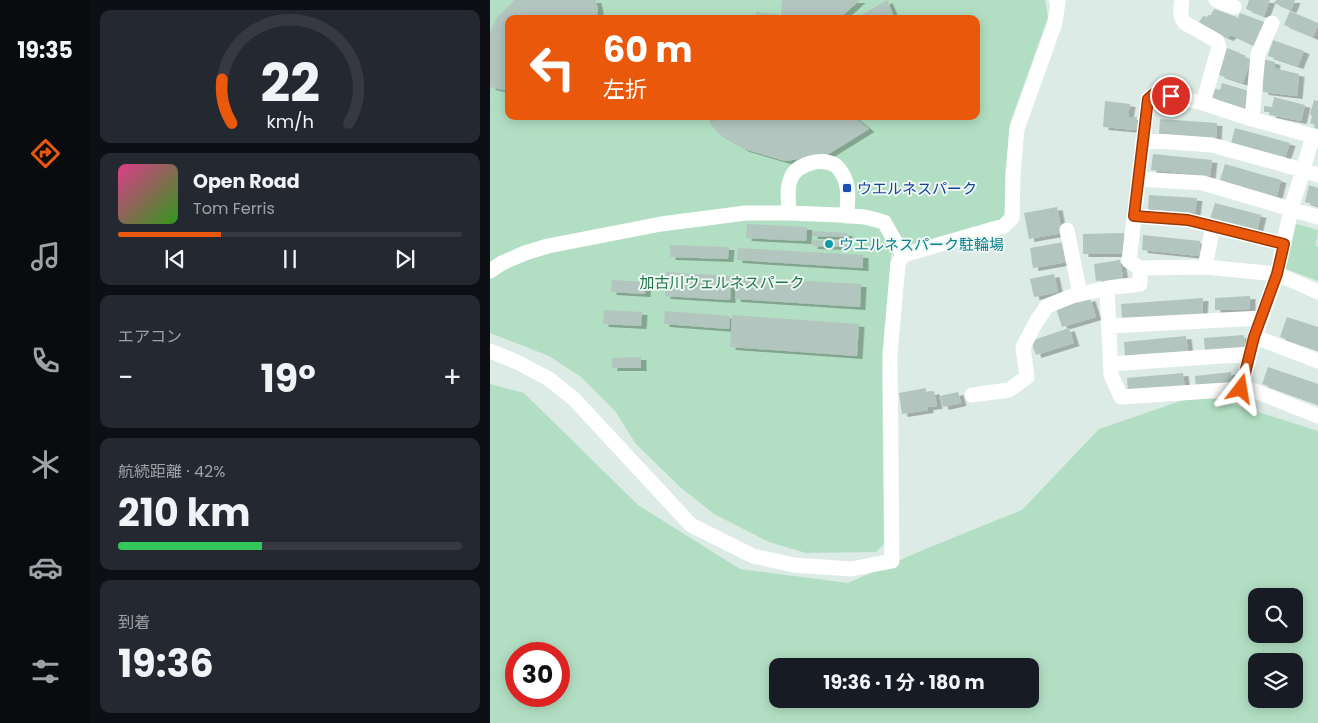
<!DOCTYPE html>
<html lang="ja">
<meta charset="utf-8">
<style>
body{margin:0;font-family:Poppins,"Noto Sans JP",sans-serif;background:#242831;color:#f1f3f6;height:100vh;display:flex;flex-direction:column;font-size:19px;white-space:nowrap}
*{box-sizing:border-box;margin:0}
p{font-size:16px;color:#9ea1a6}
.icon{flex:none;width:28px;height:28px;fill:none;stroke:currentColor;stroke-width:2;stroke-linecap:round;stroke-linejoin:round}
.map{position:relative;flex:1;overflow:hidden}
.side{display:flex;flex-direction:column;gap:10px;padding:10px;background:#0d0f14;width:400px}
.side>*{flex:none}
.hud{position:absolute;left:15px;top:15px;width:475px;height:105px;border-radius:10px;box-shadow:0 2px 12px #0003;background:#ea580c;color:#fff;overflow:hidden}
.fabs{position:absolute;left:758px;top:588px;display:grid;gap:10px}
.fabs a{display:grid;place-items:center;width:55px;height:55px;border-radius:10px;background:#171b24;box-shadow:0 2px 12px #0003;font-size:25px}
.speed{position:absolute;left:15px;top:642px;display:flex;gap:10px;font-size:25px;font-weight:700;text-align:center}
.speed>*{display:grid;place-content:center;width:65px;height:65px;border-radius:50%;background:#171b24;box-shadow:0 2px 12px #0003;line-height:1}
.speed .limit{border:8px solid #d22;background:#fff;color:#111}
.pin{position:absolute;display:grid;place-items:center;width:42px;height:42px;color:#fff;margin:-21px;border:2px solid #fff;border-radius:50%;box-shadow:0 1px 5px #0007}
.me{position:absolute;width:55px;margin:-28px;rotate:14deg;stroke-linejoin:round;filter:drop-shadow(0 0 4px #0008)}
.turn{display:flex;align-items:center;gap:18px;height:105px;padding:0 15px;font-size:22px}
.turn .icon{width:65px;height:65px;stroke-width:2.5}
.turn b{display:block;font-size:35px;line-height:42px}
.big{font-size:38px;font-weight:700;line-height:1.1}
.side .card{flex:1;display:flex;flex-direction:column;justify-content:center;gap:8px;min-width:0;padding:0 18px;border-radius:10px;background:#242831}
.side .dial{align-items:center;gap:0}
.dial svg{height:130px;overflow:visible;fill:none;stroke:#363941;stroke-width:7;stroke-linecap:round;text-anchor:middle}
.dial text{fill:#f1f3f6;stroke:none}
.song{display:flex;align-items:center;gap:15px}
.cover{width:60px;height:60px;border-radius:8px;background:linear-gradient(135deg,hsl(330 70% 55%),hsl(110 70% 35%))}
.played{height:5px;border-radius:2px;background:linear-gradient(90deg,#ea580c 30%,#363941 30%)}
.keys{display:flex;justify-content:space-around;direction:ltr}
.heat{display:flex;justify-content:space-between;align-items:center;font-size:28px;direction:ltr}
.charge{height:8px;border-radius:4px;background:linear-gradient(90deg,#34c759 42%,#363941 0)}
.trip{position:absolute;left:279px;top:658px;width:270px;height:50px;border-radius:10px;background:#171b24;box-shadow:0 2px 12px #0003;font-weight:700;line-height:50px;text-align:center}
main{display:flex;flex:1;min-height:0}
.menu{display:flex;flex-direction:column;width:90px;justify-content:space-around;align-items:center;background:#090b0e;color:#9ea1a6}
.menu .icon{width:35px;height:35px}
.menu .active{color:#ea580c}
.menu b{font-size:22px;color:#f1f3f6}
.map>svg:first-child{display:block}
.green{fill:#b2dfc3;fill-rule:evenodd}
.building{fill:#b2c5bf;filter:url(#shadow)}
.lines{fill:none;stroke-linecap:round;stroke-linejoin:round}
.minor{stroke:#fff;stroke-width:15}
.route-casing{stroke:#983908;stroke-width:12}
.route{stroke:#ea580c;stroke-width:9}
.transit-dot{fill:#1a4fb4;stroke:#edf7f3;stroke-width:2}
.culture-dot{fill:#0f9aa8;stroke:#edf7f3;stroke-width:2}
.labels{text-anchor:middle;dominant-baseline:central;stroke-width:4;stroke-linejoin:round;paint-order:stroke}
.transit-label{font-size:15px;fill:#164399;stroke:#edf7f3;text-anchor:start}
.culture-label{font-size:15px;fill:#0d838f;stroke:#edf7f3;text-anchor:start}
.park-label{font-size:15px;fill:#23764c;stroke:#edf7f3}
</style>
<main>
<nav class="menu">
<b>19:35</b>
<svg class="icon active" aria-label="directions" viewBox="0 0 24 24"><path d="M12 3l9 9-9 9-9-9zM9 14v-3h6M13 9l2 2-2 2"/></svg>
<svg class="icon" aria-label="music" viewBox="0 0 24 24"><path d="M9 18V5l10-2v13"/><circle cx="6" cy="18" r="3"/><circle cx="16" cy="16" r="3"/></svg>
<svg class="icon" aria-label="phone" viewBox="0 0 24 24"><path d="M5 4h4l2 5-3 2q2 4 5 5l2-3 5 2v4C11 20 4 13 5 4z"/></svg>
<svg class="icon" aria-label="climate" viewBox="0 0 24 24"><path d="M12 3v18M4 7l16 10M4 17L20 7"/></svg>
<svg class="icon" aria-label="car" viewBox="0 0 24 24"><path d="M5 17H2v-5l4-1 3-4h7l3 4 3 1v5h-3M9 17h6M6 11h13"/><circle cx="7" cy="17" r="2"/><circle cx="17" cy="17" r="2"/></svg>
<svg class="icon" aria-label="filters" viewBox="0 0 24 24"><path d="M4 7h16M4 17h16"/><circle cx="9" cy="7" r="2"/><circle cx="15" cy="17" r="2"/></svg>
</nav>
<section class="side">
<div class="card dial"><svg viewBox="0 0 100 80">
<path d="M14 69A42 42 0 1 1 86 69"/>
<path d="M14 69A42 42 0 0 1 8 42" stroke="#ea580c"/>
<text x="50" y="56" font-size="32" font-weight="700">22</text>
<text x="50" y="72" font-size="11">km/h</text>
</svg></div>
<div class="card">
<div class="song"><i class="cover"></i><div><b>Open Road</b><p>Tom Ferris</p></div></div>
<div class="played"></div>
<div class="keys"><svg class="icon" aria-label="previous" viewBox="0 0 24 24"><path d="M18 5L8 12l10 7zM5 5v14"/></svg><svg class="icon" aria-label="pause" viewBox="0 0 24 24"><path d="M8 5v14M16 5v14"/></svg><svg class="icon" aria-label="next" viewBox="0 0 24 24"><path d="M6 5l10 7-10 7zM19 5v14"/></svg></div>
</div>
<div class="card"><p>エアコン</p>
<div class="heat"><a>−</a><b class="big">19°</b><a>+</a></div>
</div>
<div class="card"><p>航続距離 · 42%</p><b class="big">210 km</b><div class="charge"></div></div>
<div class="card"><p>到着</p><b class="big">19:36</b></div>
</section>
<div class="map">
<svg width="828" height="723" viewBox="0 0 828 723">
<defs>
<filter id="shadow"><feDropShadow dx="5.5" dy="3" stdDeviation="0" flood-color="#0004"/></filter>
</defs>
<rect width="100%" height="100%" fill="#dcebe6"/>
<path class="green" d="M0 0H555L558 17 520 123 515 177 517 205 515 215 508 221 401 254 392 368 394 544 386 552 316 553 279 542 224 514 190 487 146 444 125 411 91 377 59 356 0 333ZM19 19H486V116H19Z
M806 224 828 230 826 246 828 247V281L796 269Z
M0 384 34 393 148 505 250 569 358 583 433 550 532 510 609 429 711 394 828 431V723H0ZM766 596H804V634H766ZM26 654H69V696H26ZM766 661H804V699H766ZM288 666H540V699H288Z"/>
<path class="building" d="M25 0H106L108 10 106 19H19V91H18L0 87V32L7 17Z
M292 0H370L351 17 352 19H265L266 12 291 15Z
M397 0 405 19H365Z
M759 0H780L774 16 756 9Z
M786 0H805L801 10 784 3Z
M724 9 747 17 743 30 750 13 774 22 764 46 741 35 738 38 707 25 713 16 717 17 718 15H721Z
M800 11 828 23V26L823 37 794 25Z
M783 40 814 51 808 66 778 56Z
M737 48 750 53 749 55 761 59 753 83 729 75Z
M773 59 785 62 784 68 809 74 807 96 773 92V87L770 86Z
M732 83 759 91 755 110 726 102V99L722 97 725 89 730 90Z
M784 97 815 105 811 121 780 115 781 112H774V106L782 107Z
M824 100 828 101V129L824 128 825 125 820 123 822 116 820 114Z
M615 101 640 104 638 117H647L646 130 613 127Z
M223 116H363L379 129 337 155 295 161 254 149 231 136 221 125 219 120Z
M670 119 727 123 726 138 669 135Z
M745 128 800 143 795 158 741 143Z
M663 154 722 160 720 176 661 170Z
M735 164 791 180 787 196 730 180Z
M819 185 828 188V206L815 202Z
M659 195 707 198 705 213 658 210Z
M725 203 771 215 767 231 720 219Z
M567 207 572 233 539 239 534 213Z
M257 224 317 227 316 241 256 238Z
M322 231 357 233V237L322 236Z
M634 233V254H593V234Z
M653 235 710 241 709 256 652 250Z
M323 240 356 242 355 247 322 246Z
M574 242 577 262 543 268 540 248Z
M180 245 239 247 238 259 180 257Z
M248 248 373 255V268L247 260Z
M630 260 633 278 606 281 604 264Z
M176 272 241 276 240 300 175 296Z
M564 274 568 292 544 297 540 279Z
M246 277 371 284 370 307 245 299Z
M122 280 156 282 155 294 121 292Z
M760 296V309L725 310V298Z
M600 298 606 317 572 327 566 308Z
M713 298 712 315 632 319 631 304Z
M114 310 152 312 151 326 113 324Z
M175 311 240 316 239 329 174 324Z
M242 315 369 324 367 356 240 347Z
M797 317 828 327V350L790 337Z
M579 328 584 343 546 355 541 341Z
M754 335 755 349 715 352 714 338Z
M696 336 698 351 635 356 634 342Z
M151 357V368H122V358Z
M778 367 828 384V404L772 384Z
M741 372 742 385 706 389 705 376Z
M693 373 695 388 638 393 637 378Z
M436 388V393L444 391 447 406 438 407V410L412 414 409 393Z
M468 392 471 403 453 407 450 396Z"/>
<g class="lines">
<path class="minor" d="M692 0C691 9 689 16 695 23L727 41 729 47 713 103
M726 0 744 7
M762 119 768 54 782 23
M828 138 823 136 813 170 828 175
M653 140 722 145 813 170 801 209 787 274 765 337 751 389
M649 179 713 183 828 217
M299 213C299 201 296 189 301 178 307 164 331 157 345 165 349 168 352 173 354 177 360 189 357 203 357 216
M644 216 698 220 794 244
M577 230 590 294
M715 267 723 226
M650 268 639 261 658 99 665 93 713 103 762 119 823 136
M0 271 12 263 35 253 58 246 171 224 256 213H299L349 215 375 217 394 222 413 255
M617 288 621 375 631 397 751 389 765 391 828 416
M619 326 771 318
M765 337 828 361
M0 351 27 362 59 379 84 399 201 525 263 556 304 565 361 569 402 561 400 354 408 264 413 255 514 226 522 218 523 175 527 129 565 23 568 2 566 0
M620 364 760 354
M482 395 519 390 537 377 533 347 546 322 557 306 582 296 617 288 650 284V268L715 267 787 274 828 292"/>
</g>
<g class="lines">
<defs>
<path id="route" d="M681 96 665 93 658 99 644 216 698 220 794 244 787 274 764 337 751 389"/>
</defs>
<use href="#route" class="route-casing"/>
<use href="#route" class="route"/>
</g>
<rect class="transit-dot" x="352" y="183" width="10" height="10" rx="2.5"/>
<circle class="culture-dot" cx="339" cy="244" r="5"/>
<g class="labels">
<g class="transit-label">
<text x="367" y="188">ウエルネスパーク</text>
</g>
<g class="culture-label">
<text x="349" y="244">ウエルネスパーク駐輪場</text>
</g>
<g class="park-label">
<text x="232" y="282">加古川ウェルネスパーク</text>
</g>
</g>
</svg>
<div class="fabs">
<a><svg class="icon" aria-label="search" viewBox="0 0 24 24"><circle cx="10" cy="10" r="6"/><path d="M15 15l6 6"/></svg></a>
<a><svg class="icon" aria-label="layers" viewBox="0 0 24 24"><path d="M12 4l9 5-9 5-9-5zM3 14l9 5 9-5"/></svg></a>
</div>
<div class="speed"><div class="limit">30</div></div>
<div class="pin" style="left:681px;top:96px;background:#d93025"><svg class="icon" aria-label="arrive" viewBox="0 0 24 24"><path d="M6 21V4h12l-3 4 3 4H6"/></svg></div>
<svg class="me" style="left:751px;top:389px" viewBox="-20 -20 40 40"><path d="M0-17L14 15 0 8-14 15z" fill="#ea580c" stroke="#fff" stroke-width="4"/></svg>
<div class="trip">19:36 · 1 分 · 180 m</div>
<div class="hud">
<div class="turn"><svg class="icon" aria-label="left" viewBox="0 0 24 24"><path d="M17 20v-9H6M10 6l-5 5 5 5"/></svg><div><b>60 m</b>左折</div></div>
</div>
</div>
</main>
